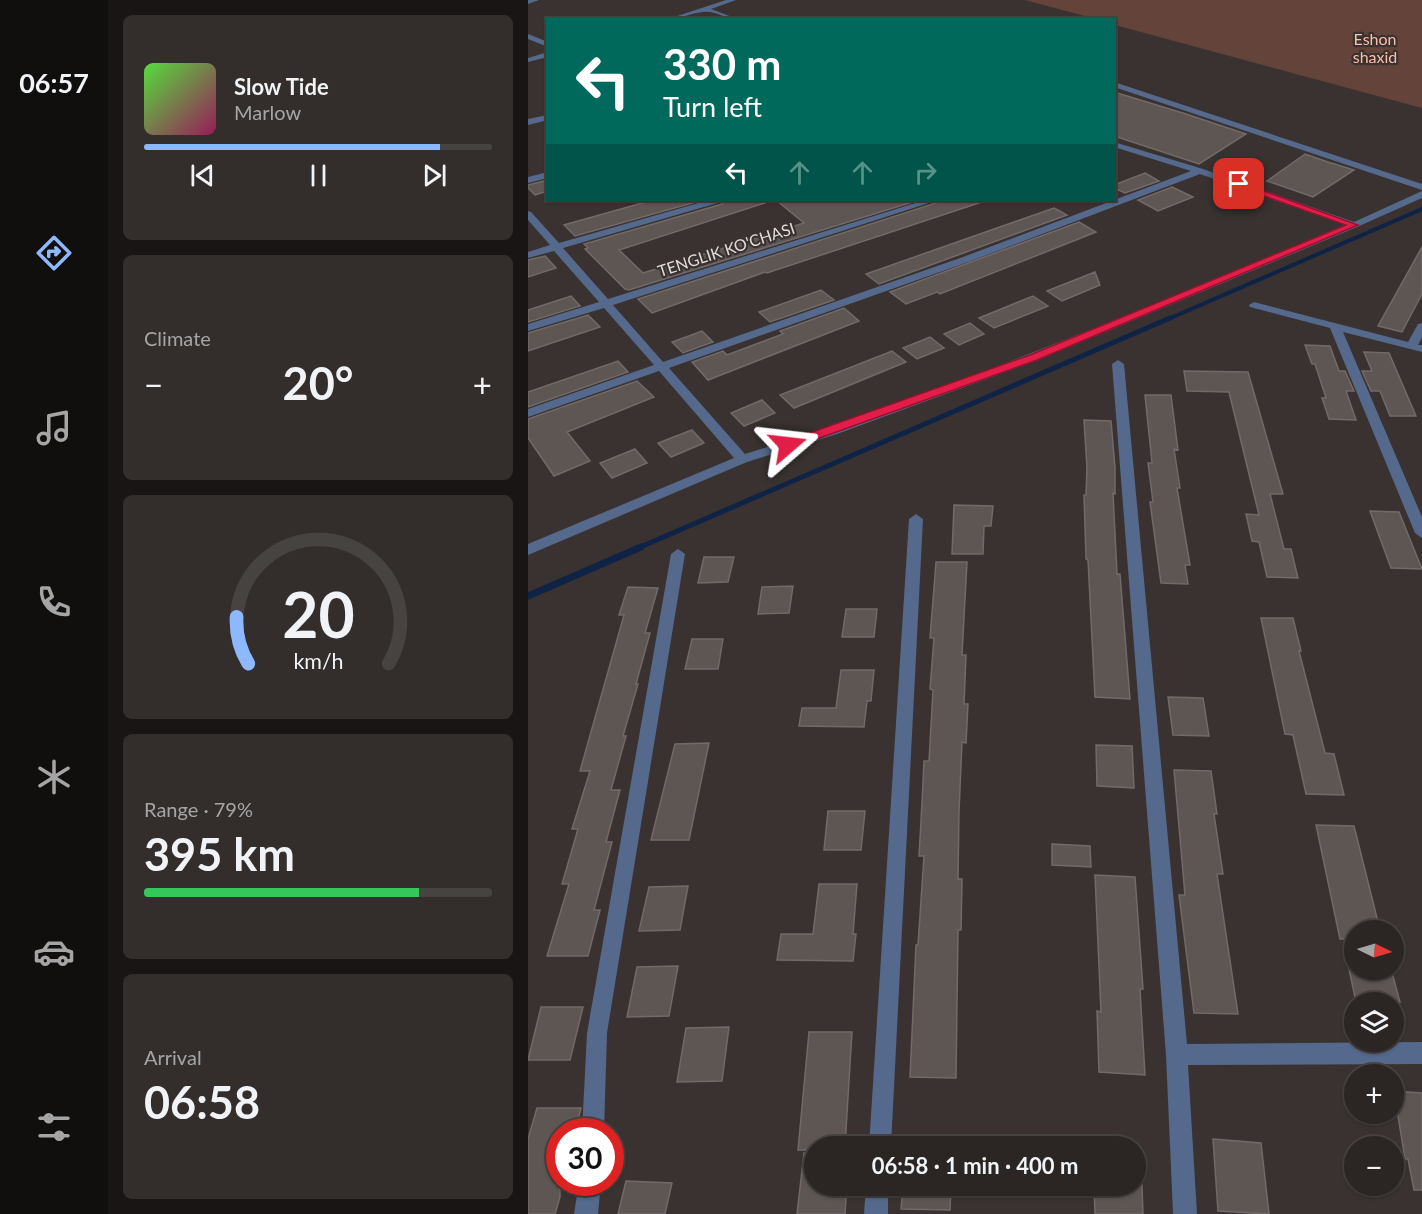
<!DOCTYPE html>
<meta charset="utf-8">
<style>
body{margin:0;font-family:Lato,sans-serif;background:#332e2c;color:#f1f3f6;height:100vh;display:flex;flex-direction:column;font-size:22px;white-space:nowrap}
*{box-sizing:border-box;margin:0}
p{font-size:20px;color:#a6a5a6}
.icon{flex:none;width:33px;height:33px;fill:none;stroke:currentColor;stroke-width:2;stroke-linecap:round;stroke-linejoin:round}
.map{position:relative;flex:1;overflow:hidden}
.drawer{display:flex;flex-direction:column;gap:15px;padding:15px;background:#181514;width:420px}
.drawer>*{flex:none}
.banner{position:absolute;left:18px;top:18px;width:570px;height:183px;border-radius:0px;box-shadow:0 2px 4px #0004,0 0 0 2px #474341;background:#00695c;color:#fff;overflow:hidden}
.needle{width:39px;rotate:95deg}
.tools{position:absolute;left:816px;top:920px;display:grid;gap:12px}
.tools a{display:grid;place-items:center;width:60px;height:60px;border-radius:50%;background:#2b2624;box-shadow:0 2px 4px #0004,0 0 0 2px #474341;font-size:30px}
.speed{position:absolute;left:18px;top:1118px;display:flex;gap:12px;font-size:30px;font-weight:700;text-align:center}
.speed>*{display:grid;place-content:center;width:78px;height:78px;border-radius:50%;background:#2b2624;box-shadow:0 2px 4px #0004,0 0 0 2px #474341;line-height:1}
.speed .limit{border:9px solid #d22;background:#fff;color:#111}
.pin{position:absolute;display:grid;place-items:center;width:51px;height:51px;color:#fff;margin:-26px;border-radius:12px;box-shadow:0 3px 9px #0006}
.me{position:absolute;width:66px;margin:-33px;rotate:73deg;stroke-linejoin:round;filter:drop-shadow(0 0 4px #0008)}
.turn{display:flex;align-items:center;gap:21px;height:126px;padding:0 18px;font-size:27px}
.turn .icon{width:78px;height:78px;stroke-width:2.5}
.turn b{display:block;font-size:42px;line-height:51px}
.lanes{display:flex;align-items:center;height:57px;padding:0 18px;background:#0003;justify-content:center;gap:30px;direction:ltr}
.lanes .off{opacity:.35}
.big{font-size:45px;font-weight:700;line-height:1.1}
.drawer .widget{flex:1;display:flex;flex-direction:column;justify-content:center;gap:9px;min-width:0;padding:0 21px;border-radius:9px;background:#332e2c}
.drawer .dial{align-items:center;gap:0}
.dial svg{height:156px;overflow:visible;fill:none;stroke:#474341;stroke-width:7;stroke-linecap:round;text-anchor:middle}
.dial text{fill:#f1f3f6;stroke:none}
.song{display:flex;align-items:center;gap:18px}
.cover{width:72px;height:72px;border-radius:9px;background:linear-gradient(135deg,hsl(110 70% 55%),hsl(330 70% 35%))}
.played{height:6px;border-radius:3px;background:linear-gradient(90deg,#8eb8fd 85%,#474341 85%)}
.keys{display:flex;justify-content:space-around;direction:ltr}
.heat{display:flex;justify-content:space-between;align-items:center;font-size:33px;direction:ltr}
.charge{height:9px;border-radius:4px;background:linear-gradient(90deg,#34c759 79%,#474341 0)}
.trip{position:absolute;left:276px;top:1136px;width:342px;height:60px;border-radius:30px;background:#2b2624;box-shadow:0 2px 4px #0004,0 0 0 2px #474341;font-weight:700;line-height:60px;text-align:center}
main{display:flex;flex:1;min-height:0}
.tab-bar{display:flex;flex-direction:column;width:108px;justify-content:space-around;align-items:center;background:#110f0e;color:#a6a5a6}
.tab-bar .icon{width:42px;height:42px}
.tab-bar .selected{color:#8eb8fd}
.tab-bar b{font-size:27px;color:#f1f3f6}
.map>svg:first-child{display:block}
.green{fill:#64443a}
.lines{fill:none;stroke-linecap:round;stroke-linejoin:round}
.stream-far2{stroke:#0e2346;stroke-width:4}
.stream-far1{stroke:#0e2346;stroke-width:5}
.stream{stroke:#0e2346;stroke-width:7}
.building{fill:#5e5653;stroke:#726a68;stroke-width:1.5}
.minor{fill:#54698b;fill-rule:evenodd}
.route{fill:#e11d48;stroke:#92132f;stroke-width:1.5}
.labels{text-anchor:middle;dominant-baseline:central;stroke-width:4.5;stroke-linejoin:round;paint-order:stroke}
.far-park-label{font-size:16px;fill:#febda9;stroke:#393230}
.far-street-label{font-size:16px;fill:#e1dddb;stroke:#393230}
</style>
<main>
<nav class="tab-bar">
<b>06:57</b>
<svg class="icon selected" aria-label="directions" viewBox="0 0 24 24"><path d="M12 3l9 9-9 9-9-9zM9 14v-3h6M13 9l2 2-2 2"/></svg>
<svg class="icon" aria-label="music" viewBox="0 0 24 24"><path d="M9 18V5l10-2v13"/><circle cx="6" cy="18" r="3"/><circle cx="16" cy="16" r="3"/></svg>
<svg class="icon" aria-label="phone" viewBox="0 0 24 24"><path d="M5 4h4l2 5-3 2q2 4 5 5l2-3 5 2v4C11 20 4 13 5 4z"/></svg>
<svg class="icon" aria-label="climate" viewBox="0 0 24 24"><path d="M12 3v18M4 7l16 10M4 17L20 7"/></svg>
<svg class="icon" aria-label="car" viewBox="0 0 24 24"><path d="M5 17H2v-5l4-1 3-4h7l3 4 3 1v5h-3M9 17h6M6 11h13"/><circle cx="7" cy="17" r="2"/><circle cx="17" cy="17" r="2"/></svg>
<svg class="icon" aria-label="filters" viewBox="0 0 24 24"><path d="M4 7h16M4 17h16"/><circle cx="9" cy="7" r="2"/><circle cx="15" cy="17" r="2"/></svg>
</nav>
<section class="drawer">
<div class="widget">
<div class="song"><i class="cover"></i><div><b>Slow Tide</b><p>Marlow</p></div></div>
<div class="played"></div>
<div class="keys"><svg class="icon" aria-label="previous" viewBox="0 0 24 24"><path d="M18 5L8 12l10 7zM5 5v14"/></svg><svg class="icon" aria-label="pause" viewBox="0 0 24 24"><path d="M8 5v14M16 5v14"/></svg><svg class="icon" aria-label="next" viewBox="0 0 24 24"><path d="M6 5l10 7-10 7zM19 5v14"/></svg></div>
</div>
<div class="widget"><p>Climate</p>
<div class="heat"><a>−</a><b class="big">20°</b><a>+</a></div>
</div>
<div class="widget dial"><svg viewBox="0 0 100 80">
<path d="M14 69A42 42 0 1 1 86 69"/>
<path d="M14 69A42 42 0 0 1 8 45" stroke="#8eb8fd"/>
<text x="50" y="56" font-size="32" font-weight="700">20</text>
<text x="50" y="72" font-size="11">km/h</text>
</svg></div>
<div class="widget"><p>Range · 79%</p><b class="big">395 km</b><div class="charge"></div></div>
<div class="widget"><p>Arrival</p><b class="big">06:58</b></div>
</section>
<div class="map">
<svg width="894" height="1214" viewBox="0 0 894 1214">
<rect width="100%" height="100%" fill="#393230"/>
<path class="green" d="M497 0H894V108L587 25 586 20 568 19Z"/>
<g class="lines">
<path class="stream-far2" d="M638 320 894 209"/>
<path class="stream-far1" d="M110 548 642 318"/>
<path class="stream" d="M0 596 113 547"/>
</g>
<path class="building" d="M586 92 658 114 718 134 671 164 586 136Z
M777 154 800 162 826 170 785 197 739 181Z
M617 173 631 181 597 193 586 188V185Z
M20 180V191L7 195 0 188V185Z
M644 187 665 197 630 211 610 200Z
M125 200H175L47 236 36 225Z
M196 200H237V203L91 250 115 273 276 223 248 200H391L101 290 97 289 57 249 60 248 56 244 194 204Z
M412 200H454V202L239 273 237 272 124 313 110 299 411 202Z
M526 208 539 215 351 284 338 274Z
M551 222 568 232 412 294 409 292 378 304 362 292Z
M894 247V294L874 332 850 326Z
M17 256 28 268 0 277V260Z
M567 272 572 285 534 301 519 291Z
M293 290 306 300 242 322 231 312Z
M43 296 52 306 0 322V310Z
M505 296 520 306 466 328 451 318Z
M316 308 331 321 180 380 164 362 195 351 199 355 255 334 252 331Z
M60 315 72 327 0 351V333Z
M442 323 456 334 431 345 416 334Z
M174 331 185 342 155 353 144 342Z
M402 337 416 348 389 359 375 348Z
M777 345 802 346 811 371H817L826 391H818L828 420 801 419 794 398H798L787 364H784Z
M364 351 378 362 266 408 252 395Z
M836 352 861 353 888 416H862L852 391H843L834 371H844Z
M90 361 100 372 0 407V392Z
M656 371 720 372 755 494H742L756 549H763L770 578 739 577 731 542 724 541 718 514 731 515 701 392 659 391Z
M109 381 126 397 39 432 62 461 26 476 0 438V419Z
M617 395H643L650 450 646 449 652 488H649L662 565H657L660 584 633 583 622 502H625L620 463H624Z
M234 400 247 413 216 426 203 413Z
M556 420 583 421 587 468V494L585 493 589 574H592L602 699 567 697 560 560 558 559 556 495H558L559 468Z
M164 430 176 443 143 457 130 443Z
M107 449 119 463 84 478 72 463Z
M426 505 465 506 463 526H456L455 554H424Z
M842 511 871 512 894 569 863 568Z
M176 557H206L200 582 170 583Z
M408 562H439L434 655H438L436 704H440L438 743 434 742 431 812 430 879H434L433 930H430L428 1078 382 1077 388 945H390L396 856H391L394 803 396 761H401L405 690 402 689 406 638H402Z
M265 586 261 613 230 614 234 587Z
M100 587 130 588 117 633H122L108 684H110L95 736H98L83 790H92L78 842H84L66 910H72L60 956H19L41 884H34L50 829H44L62 771H52L96 615H91Z
M318 609H349L346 637H314Z
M733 618H765L773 651H771L797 753 806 754 816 795 778 794 765 735 757 734Z
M164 639H195L190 669H157Z
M313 670H346L343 701H339L336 727 271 726 274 708H308Z
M640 697 675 698 681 736 645 735Z
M181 743 161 840H123L147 744Z
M568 745 604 746 606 788 569 786Z
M646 770 683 771 689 814H686L695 874H689L710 1014 666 1013 651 895H657Z
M300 811H337L333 850H296Z
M788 825 826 826 852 930H826V939H812Z
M524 844 562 846 563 867 524 865Z
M567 875 607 877 615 989H612L617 1075 571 1072 569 1011 573 1012Z
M291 884H329L325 934H328L325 961 249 960 253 934H285Z
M160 886 152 930 111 931 121 887Z
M150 966 141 1016 99 1017 109 967Z
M821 969H863L872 1002H828Z
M13 1007H55L42 1060H0Z
M201 1027 194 1081 149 1082 158 1028Z
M281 1032H324L317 1146H286V1150H270Z
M866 1091 894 1093V1190H886L880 1159H877Z
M9 1108H53L47 1131H32V1197L27 1214H0V1139Z
M685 1139 733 1143 741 1214 690 1211Z
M276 1153 286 1154V1185H319L317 1214H269Z
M98 1181 144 1183 137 1214H90Z
M375 1185H423L422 1210 373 1209Z
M566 1185H614L615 1214H567Z"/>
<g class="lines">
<path class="minor" d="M0 0H11L0 4Z
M198 0H208L183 9 212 20C200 20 186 10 175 12 161 13 151 20 137 20Z
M0 34 20 42V47L0 39Z
M20 52V57L0 62V58Z
M586 82 894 184V190L586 87Z
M20 115V120L0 125V119Z
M586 142 675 169 826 222 894 191V198L829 227 510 360 309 434 219 462 0 555V544L206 458 131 371 0 417V409L126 365 76 308 0 331V324L71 302 26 251 0 258V252L22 245 0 220V211L3 212 31 243 181 200H194L193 202 35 248 80 299 397 200H410L85 305 135 362 435 257 663 171 586 147ZM672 174 817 225C619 307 422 391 217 454L141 368 443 261Z
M20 172V178L0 183V177Z
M726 302 880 342 890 324 894 323V337L890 345H894V352L815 332 894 517V538L887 533 802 328 722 307 721 305Z
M590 360 596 364 659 1044 894 1042V1064L660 1065 669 1214H645L638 1055 584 364Z
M388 514 395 519 363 1146H341L381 519Z
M150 549 157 554 79 1033 76 1131H54L59 1033 143 554Z
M51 1182H73L70 1214H46Z
M338 1185H360V1214H336Z"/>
</g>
<path class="route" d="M708 183H714L830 225 509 360 264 448H256L254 445 256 442 502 355 818 225 708 186Z"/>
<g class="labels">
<g class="far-park-label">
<text x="847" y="38">Eshon<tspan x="847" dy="18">shaxid</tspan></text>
</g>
<g class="far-street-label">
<text transform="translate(198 249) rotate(-18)">TENGLIK KO'CHASI</text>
</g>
</g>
</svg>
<div class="tools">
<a><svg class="needle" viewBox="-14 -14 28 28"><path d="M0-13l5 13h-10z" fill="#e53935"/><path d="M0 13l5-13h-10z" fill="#a6a5a6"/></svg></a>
<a><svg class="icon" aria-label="layers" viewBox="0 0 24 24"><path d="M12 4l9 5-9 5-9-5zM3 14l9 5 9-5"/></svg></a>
<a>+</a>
<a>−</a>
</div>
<div class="speed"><div class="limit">30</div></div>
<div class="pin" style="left:711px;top:184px;background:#d93025"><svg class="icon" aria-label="arrive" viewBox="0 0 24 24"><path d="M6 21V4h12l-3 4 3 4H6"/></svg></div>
<svg class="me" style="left:260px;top:445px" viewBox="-20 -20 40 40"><path d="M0-17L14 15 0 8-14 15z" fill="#e11d48" stroke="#fff" stroke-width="4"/></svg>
<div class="trip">06:58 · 1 min · 400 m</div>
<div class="banner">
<div class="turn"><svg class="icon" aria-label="left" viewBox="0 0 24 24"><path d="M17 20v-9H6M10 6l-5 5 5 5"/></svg><div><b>330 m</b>Turn left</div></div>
<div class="lanes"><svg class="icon" aria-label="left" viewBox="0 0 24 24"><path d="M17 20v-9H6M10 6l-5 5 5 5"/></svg><svg class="icon off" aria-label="ahead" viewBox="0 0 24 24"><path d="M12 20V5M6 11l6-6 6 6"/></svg><svg class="icon off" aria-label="ahead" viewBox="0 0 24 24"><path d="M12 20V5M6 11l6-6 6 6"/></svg><svg class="icon off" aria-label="right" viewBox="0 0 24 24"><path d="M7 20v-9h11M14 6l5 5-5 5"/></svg></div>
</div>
</div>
</main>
